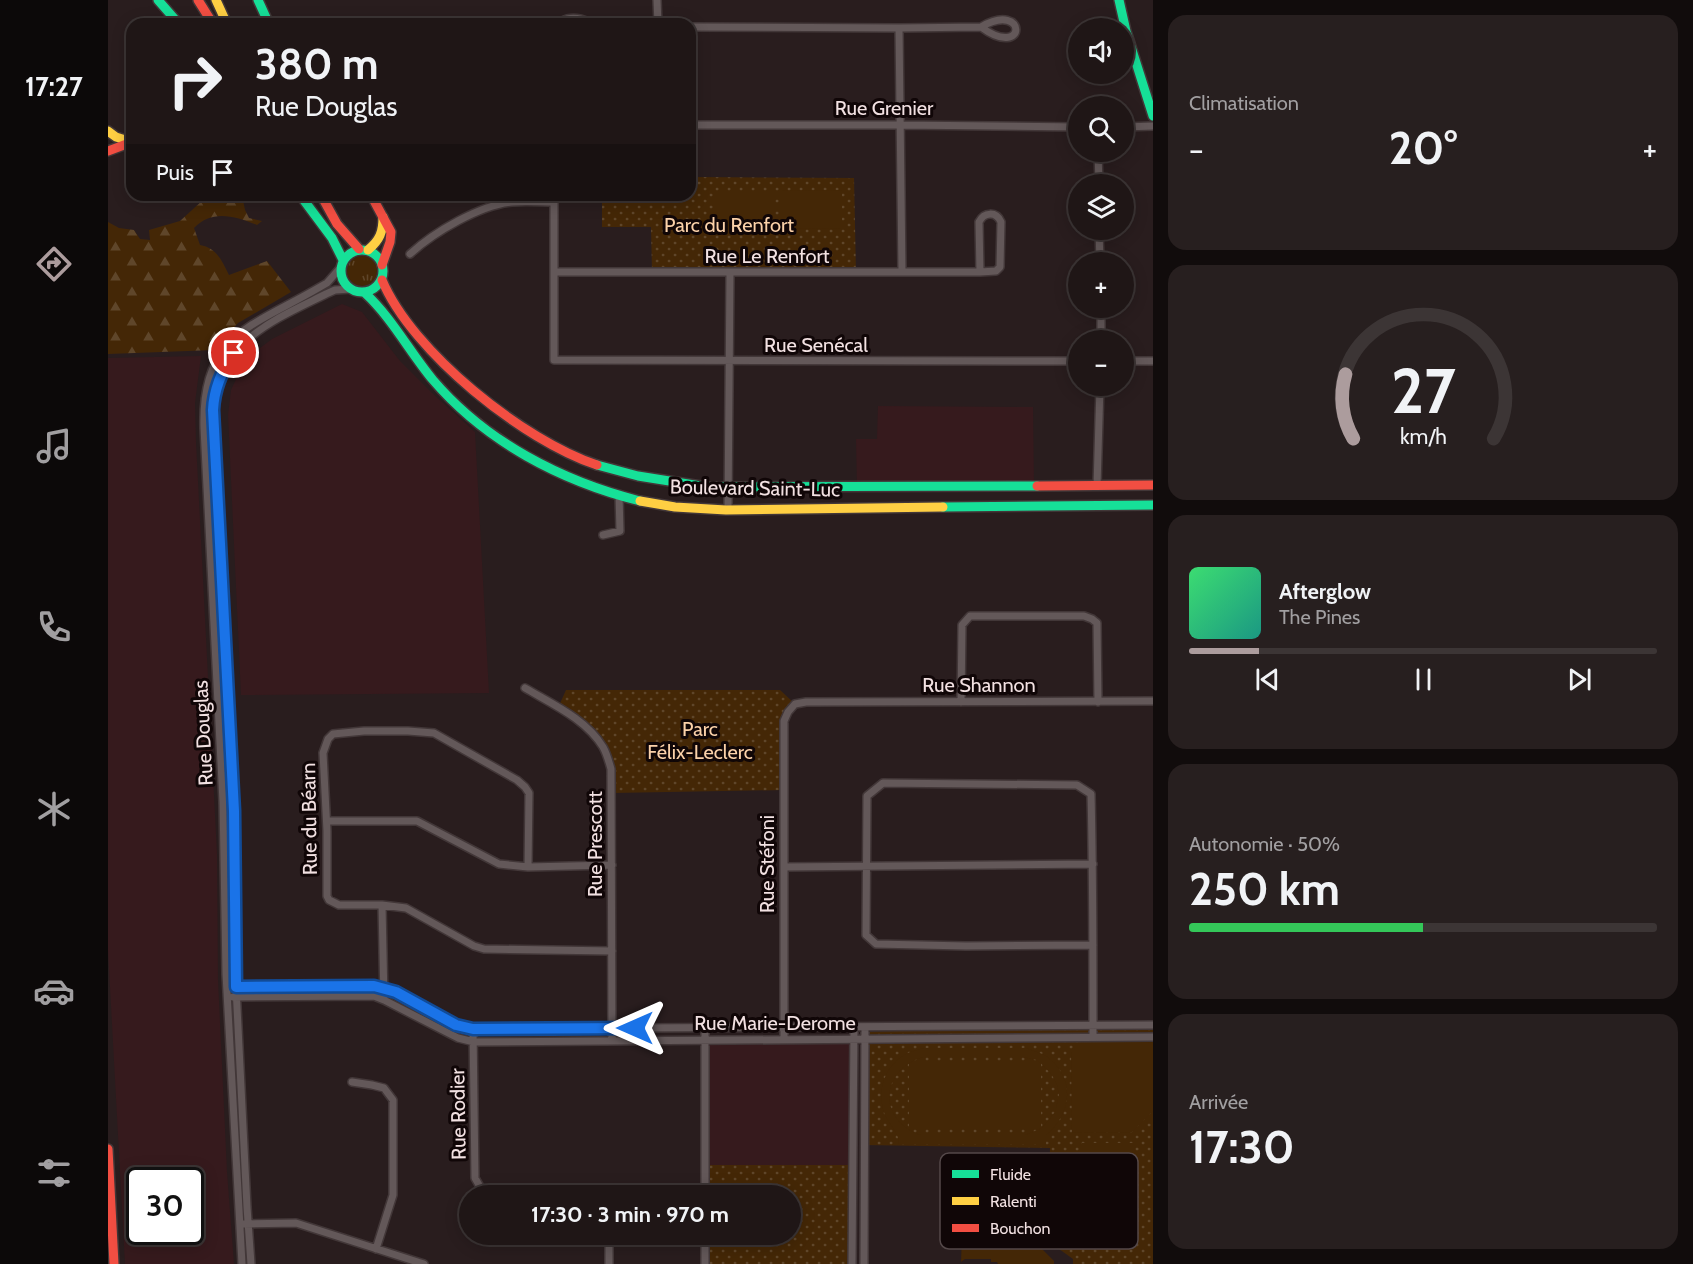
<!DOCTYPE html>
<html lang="fr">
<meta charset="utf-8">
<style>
body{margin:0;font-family:Cabin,sans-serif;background:#271f1f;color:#f1f3f6;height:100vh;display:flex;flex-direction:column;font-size:22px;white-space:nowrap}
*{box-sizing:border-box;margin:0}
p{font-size:20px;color:#a19fa1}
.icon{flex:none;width:33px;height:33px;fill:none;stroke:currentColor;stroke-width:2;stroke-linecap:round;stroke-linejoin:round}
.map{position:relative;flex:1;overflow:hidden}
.drawer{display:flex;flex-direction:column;gap:15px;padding:15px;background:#110c0c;width:540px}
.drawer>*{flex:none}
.banner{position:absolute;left:18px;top:18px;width:570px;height:183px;border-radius:18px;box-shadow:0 3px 15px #0003,0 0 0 2px #3c3535;background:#1f1616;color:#f1f3f6;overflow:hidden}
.buttons{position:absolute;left:960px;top:18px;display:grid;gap:12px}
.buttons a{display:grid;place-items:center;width:66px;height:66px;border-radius:50%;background:#1f1616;box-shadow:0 3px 15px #0003,0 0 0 2px #3c3535;font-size:30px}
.speed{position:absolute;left:18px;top:1167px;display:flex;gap:12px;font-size:30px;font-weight:700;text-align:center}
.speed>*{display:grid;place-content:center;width:78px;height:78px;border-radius:50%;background:#1f1616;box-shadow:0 3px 15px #0003,0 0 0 2px #3c3535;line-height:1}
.speed .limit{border:3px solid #111;border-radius:9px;background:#fff;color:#111}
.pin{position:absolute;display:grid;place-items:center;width:51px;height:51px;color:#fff;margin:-26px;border:3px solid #fff;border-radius:50%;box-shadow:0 2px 6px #0007}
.me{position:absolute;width:66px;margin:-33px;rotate:270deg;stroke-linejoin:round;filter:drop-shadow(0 0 4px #0008)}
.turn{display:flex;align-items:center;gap:21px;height:126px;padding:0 30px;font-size:27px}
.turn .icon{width:78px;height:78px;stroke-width:2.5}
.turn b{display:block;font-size:42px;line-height:51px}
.then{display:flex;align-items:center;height:57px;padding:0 30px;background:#0003;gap:12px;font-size:22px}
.big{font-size:45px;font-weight:700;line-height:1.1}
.drawer .tile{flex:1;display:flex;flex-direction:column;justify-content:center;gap:9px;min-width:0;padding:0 21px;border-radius:18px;background:#271f1f}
.drawer .dial{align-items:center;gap:0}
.dial svg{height:156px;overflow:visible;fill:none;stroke:#3c3535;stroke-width:7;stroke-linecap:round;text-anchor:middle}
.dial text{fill:#f1f3f6;stroke:none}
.song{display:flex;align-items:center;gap:18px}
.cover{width:72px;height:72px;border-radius:9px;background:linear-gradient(135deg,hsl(140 70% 55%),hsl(170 70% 35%))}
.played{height:6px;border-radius:3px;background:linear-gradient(90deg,#ac9c9d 15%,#3c3535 15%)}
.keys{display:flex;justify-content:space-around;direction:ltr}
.heat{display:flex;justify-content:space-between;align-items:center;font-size:33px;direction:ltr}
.charge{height:9px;border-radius:4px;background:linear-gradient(90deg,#34c759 50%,#3c3535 0)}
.trip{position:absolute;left:351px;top:1185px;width:342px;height:60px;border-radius:30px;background:#1f1616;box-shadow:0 3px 15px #0003,0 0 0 2px #3c3535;font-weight:700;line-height:60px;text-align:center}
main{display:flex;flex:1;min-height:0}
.menu{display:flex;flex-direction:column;width:108px;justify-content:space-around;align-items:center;background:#0c0909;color:#a19fa1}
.menu .icon{width:42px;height:42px}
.menu .on{color:#ac9c9d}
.menu b{font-size:27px;color:#f1f3f6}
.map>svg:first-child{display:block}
.built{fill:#361a1d;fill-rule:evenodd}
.grass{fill:url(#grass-tufts)}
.forest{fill:url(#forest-firs)}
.park{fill:url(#park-dots)}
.pitch{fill:#442706;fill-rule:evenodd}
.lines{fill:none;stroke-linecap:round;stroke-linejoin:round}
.street-casing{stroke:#423738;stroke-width:10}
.fast-casing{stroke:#423738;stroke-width:12}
.slow-casing{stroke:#423738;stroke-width:12}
.jam-casing{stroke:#423738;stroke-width:12}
.street{stroke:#635859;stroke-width:7}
.fast{stroke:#16e098;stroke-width:9}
.slow{stroke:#ffcf43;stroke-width:9}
.jam{stroke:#f24e42;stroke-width:9}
.route-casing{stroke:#114b97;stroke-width:15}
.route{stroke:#1a73e8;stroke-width:10}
.labels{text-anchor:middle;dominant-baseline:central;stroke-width:6;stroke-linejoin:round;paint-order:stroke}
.street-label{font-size:20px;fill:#f2e1e2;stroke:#100607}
.park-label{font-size:20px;fill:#fbd1a9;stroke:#100607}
.key{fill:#100607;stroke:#544849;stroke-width:1.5}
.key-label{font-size:16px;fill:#f2e1e2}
</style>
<main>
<nav class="menu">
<b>17:27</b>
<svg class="icon on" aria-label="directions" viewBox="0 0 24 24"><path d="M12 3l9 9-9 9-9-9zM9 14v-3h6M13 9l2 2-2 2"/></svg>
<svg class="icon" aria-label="music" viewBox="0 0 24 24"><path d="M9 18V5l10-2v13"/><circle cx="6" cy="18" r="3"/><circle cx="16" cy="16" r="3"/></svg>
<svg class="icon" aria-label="phone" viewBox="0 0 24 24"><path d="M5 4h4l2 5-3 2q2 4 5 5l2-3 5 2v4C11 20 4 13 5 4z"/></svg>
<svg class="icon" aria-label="climate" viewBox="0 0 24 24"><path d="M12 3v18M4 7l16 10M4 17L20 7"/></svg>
<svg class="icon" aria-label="car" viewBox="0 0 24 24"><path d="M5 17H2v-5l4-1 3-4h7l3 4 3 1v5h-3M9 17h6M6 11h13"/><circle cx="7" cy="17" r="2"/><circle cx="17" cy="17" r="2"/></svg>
<svg class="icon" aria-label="filters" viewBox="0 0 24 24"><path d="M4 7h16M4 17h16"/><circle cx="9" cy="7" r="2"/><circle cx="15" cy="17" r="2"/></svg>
</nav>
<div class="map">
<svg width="1045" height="1264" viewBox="0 0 1045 1264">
<defs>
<pattern id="grass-tufts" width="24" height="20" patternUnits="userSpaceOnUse" patternTransform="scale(1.5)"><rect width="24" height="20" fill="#442706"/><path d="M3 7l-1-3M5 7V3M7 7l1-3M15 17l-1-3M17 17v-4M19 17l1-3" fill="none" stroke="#5f462a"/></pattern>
<pattern id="forest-firs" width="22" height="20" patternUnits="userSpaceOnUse" patternTransform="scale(1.5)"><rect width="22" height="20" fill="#442706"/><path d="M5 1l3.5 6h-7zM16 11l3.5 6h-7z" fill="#5f462a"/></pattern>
<pattern id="park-dots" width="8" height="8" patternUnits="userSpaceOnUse" patternTransform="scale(1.5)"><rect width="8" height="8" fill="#442706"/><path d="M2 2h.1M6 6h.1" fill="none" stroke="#5f462a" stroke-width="1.8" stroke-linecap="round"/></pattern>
</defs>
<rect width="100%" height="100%" fill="#291d1e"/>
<path class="built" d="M234 304 254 312 292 361 323 392 367 432 381 693 133 695 120 415 123 390 130 375 144 354 164 339Z
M93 356 87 403 88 442 109 854 110 980 119 1172 126 1264H17L0 950V358ZM32 1180H82V1232H32Z
M770 406 925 407 926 486 749 487 748 439H769Z
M746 1039 743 1165H597V1040Z"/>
<path class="grass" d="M239 271a15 15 0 1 1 30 0a15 15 0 1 1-30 0Z"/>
<path class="forest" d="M105 195H134L137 210 141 218 154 221 149 225C127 216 104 209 86 228L92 245C109 248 114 261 121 275L159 261 183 292 130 323 106 350 0 354V222L11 228 26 230 32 239 42 240 41 230 72 221 95 200Z"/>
<path class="park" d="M582 177 746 178 748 273 544 271 543 227H494V195H582Z
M458 690H672L687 704 676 721V790L504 793C504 785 505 776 503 769 496 738 474 724 450 708Z
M985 1026 1045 1027V1264H965V1259L940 1241 942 1148 754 1145V1032Z
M597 1165H743V1264H597V1235L682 1234V1196L597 1195Z"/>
<path class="pitch" d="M734 190V228L673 229V191Z
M606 191H667V229H606Z
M1045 1041V1111L1024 1132 964 1133 963 1050H972V1042Z
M816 1048H917C926 1051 936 1053 943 1060 968 1082 962 1116 938 1135V1144H791C791 1132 782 1126 777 1115 768 1092 776 1066 798 1054 803 1051 810 1050 816 1048ZM815 1057H915L929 1060 932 1063H801V1127H933V1063L944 1075 949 1085 951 1095 947 1112 934 1128 917 1135H813C769 1120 772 1070 815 1057Z
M974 1143H1027V1241H974Z
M843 1154H862V1163H867L868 1165 869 1162H882L883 1166H888V1161H894V1166H905L908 1163 920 1175 914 1181V1236L920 1242H927L946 1261V1264H890L889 1262H883V1259H857L853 1262 854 1235 864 1234V1167L843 1166Z"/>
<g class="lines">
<defs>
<path id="street" d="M549 0 550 24
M453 24 454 21C463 16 475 18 484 24
M582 27 791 28 873 27C920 0 919 61 873 27
M791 28 794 272
M582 125H793L970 127
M1016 127 1045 126
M990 152 991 184
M446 195V360L970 361
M991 230 992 262
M302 254C326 232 372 205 404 202 418 201 432 202 446 202
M446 272H872L888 271 892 267 893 222C888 211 876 212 871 222L872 272
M993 308V340
M1016 361H1045
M989 486 992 386
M620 510 622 273
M495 535 512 531 511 495
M417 688C444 704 478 719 495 747 499 754 501 762 503 769L504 1041
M853 702 854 625 862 616H976L984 619 989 623 990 702
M219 821H309L391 864 420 867 504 865
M420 867 421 793 417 787 409 780 326 733 300 731H256L225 734 220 739 215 753 219 831V896L221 900 231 905H274L298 908 366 946 376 949 504 951
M676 867 985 864
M274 905 276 1000
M985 945 858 946 768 944 758 935 759 796 775 783 969 785 983 794C985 871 985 948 985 1026V1037
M124 987 266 985 288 992 348 1025 365 1029 1045 1025
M125 997 266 996 276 1000 350 1038 366 1042 1045 1037
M365 1029 367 1178 375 1192 597 1191
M676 1040V721L680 712 687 704 698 702 1045 701
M244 1082 264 1085 276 1088 285 1100V1195L268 1249
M597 1193V1027
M136 1224 188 1223 316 1264
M134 1264 118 974 115 802 96 428C93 334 144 327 212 287L219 283 233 267
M143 1264 139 1207 128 987 126 811 106 404C113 340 168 319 218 294L227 290 243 289
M501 1264V1234
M597 1264V1234
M744 1264 746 1027
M756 1264 757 1027"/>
<path id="fast" d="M50 0 71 24
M150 0 161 24
M1011 0 1018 31 1045 116
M192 195 224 238 235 260
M233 271a21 21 0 1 1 42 0a21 21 0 1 1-42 0Z
M257 293C284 318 301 351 325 380 378 442 453 481 532 501
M489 465 530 476 599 487 929 486
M835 507 1045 505"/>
<path id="slow" d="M108 0 119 24
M0 131 8 137 24 142
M260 250C272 240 275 232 275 217
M532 501 567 507 618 510 835 507"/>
<path id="jam" d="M90 0 105 24
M0 151 24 142
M213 195 229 224 251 249
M263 195 283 232 282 242 274 265
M274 280C304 352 416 441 489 465
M929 486 1045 485
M0 1149 6 1264"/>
</defs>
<use href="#street" class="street-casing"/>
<use href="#fast" class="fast-casing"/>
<use href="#slow" class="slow-casing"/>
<use href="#jam" class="jam-casing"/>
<use href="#street" class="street"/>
<use href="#fast" class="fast"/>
<use href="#slow" class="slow"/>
<use href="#jam" class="jam"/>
</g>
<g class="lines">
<defs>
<path id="route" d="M126 353C114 370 106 389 105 410L126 811 128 987 266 986 288 992 348 1025 365 1029 527 1028"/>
</defs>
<use href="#route" class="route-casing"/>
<use href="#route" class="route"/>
</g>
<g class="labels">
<g class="street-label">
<text x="776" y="108">Rue Grenier</text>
<text x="659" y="256">Rue Le Renfort</text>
<text x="708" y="345">Rue Senécal</text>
<text transform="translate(647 488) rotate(1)">Boulevard Saint-Luc</text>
<text x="871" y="685">Rue Shannon</text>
<text transform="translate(95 733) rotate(-93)">Rue Douglas</text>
<text transform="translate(201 819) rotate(-91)">Rue du Béarn</text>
<text transform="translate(487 844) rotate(-90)">Rue Prescott</text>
<text transform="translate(659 864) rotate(-90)">Rue Stéfoni</text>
<text x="667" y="1023">Rue Marie-Derome</text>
<text transform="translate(350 1114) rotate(-91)">Rue Rodier</text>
</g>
<g class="park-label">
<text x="621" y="225">Parc du Renfort</text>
<text x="592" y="729">Parc<tspan x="592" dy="23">Félix-Leclerc</tspan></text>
</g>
</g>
<rect x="832" y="1153" width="198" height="96" rx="9" class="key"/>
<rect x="844" y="1170" width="27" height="8" fill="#16e098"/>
<rect x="844" y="1197" width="27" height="8" fill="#ffcf43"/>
<rect x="844" y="1224" width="27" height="8" fill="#f24e42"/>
<g class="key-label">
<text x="882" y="1180">Fluide</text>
<text x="882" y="1207">Ralenti</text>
<text x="882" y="1234">Bouchon</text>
</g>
</svg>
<div class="buttons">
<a><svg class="icon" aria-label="sound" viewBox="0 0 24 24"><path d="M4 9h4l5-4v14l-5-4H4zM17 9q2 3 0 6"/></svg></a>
<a><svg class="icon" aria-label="search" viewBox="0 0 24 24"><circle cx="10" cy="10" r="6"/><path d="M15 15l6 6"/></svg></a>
<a><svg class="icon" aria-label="layers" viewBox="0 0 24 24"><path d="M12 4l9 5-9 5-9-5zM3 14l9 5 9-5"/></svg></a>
<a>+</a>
<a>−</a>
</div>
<div class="speed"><div class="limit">30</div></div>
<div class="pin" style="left:126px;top:353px;background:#d93025"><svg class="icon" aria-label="arrive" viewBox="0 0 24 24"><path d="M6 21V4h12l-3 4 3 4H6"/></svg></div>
<svg class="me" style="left:527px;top:1028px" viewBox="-20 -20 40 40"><path d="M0-17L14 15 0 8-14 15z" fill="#1a73e8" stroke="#fff" stroke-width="4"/></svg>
<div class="trip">17:30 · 3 min · 970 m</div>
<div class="banner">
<div class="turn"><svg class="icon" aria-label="right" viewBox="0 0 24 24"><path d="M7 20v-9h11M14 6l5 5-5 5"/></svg><div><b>380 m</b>Rue Douglas</div></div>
<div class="then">Puis<svg class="icon" aria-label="arrive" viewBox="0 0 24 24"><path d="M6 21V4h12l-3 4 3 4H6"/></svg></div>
</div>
</div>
<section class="drawer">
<div class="tile"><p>Climatisation</p>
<div class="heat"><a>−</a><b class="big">20°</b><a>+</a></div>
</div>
<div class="tile dial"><svg viewBox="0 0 100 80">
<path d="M14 69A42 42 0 1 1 86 69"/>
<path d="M14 69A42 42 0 0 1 10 36" stroke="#ac9c9d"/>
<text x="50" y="56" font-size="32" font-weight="700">27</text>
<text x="50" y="72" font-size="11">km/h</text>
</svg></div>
<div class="tile">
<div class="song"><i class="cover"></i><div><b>Afterglow</b><p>The Pines</p></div></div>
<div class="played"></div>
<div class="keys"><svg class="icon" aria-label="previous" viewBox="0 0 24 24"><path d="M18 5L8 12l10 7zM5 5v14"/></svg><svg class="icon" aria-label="pause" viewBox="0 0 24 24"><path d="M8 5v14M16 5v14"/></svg><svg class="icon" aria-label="next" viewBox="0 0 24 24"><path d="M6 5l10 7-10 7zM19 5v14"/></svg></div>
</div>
<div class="tile"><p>Autonomie · 50%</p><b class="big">250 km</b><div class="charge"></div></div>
<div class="tile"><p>Arrivée</p><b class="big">17:30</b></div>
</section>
</main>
